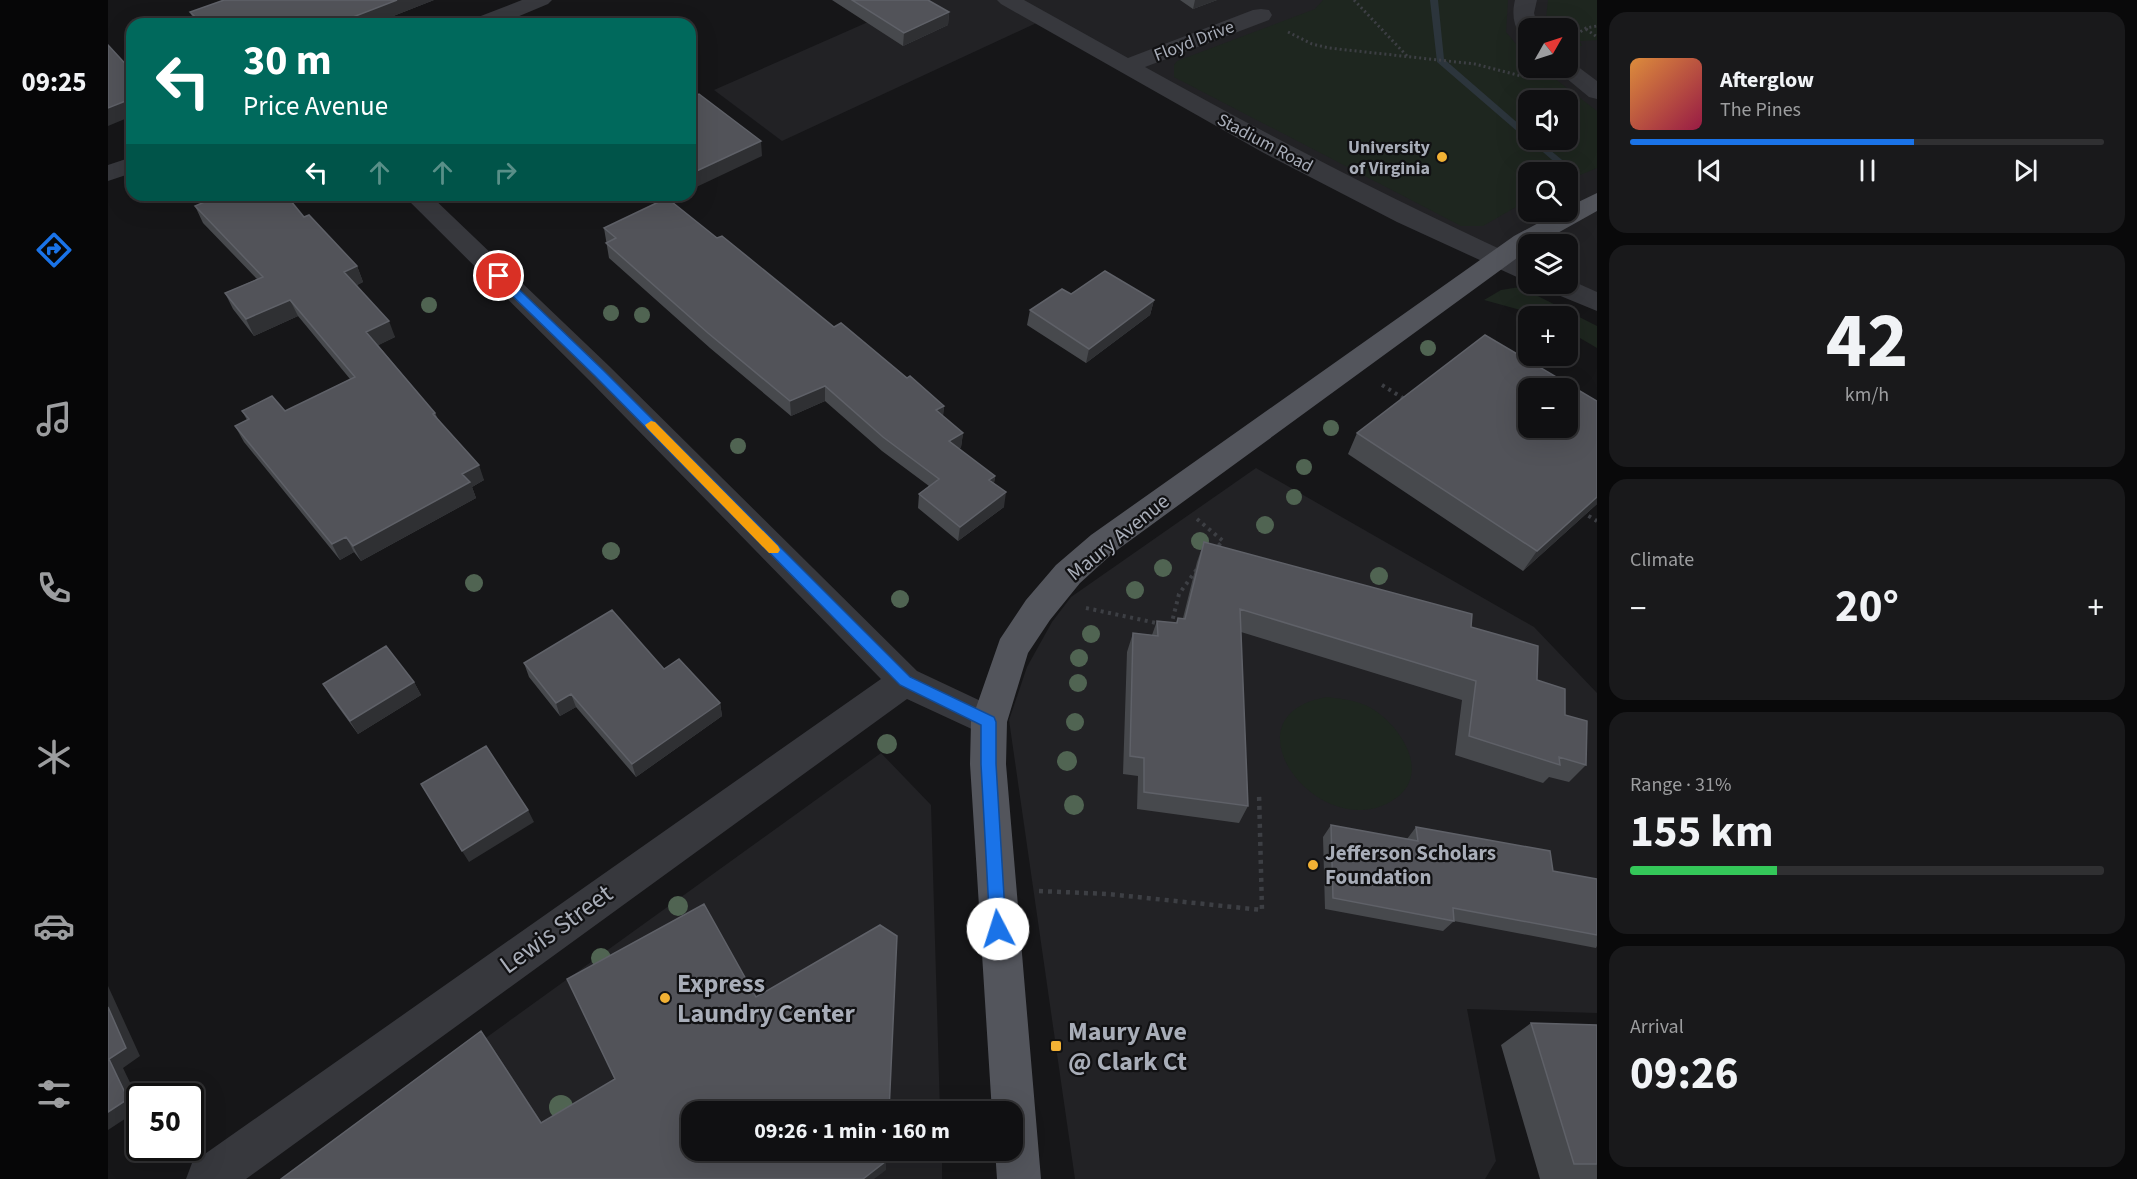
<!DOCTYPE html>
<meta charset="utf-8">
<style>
body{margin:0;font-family:"Source Sans 3",sans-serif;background:#19191b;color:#f1f3f6;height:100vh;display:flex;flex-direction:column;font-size:22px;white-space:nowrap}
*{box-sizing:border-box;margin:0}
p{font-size:20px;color:#9c9d9f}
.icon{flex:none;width:33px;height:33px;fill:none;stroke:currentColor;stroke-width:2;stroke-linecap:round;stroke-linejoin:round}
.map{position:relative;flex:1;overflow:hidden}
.panel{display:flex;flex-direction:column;gap:12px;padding:12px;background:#09090a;width:540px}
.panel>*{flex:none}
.hud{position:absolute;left:18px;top:18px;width:570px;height:183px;border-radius:18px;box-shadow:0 6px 24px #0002,0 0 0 2px #303032;background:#00695c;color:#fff;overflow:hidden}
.needle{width:39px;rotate:51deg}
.tools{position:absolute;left:1410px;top:18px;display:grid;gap:12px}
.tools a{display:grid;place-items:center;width:60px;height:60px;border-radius:12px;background:#101012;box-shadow:0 6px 24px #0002,0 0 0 2px #303032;font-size:30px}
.speed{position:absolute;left:18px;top:1083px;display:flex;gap:12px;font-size:30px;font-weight:700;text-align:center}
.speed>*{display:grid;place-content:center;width:78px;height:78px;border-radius:50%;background:#101012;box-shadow:0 6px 24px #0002,0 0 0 2px #303032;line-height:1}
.speed .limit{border:3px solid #111;border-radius:9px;background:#fff;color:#111}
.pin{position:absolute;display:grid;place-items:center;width:51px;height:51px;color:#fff;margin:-26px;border:3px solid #fff;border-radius:50%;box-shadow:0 2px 6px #0007}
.me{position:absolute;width:66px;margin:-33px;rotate:355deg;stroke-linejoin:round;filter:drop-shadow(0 0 4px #0008)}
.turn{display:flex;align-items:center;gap:21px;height:126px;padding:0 18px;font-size:27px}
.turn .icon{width:78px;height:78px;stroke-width:2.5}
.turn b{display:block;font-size:42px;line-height:51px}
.lanes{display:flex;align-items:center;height:57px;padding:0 18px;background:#0003;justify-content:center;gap:30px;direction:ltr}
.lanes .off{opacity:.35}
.big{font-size:45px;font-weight:700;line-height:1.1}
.panel .widget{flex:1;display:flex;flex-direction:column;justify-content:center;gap:9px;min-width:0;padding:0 21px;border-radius:18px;background:#19191b}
.panel .dial{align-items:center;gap:0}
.dial b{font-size:78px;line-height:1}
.song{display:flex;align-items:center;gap:18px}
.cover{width:72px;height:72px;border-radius:9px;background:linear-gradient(135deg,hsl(30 70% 55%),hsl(340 70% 35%))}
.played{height:6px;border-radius:3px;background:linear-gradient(90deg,#1a73e8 60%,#303032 60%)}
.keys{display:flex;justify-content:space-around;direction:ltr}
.heat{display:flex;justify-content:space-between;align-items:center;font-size:33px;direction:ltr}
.charge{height:9px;border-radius:4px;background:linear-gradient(90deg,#34c759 31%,#303032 0)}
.trip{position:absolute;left:573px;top:1101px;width:342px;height:60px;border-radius:18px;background:#101012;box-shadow:0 6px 24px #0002,0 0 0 2px #303032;font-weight:700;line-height:60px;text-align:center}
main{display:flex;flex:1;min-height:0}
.menu{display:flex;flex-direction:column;width:108px;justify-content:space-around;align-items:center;background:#060607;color:#9c9d9f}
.menu .icon{width:42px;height:42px}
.menu .selected{color:#1a73e8}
.menu b{font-size:27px;color:#f1f3f6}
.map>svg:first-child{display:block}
.built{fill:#222225;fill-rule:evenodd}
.green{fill:#1e261f;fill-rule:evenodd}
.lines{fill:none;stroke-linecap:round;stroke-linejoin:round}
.stream{fill:#2c353c;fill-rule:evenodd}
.path-far2{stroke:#3d3f44;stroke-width:3;stroke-dasharray:2 3;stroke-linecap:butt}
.path-far1{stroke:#3d3f44;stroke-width:4;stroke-dasharray:3 4.5;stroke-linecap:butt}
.path{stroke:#3d3f44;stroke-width:4.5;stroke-dasharray:4 5;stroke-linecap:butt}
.minor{fill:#37383d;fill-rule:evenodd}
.major{fill:#53555c;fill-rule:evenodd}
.tree{fill:#506452}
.wall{fill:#47494d}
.shaded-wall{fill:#2f3033}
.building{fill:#525359;stroke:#5f6168;stroke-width:1.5;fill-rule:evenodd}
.route{fill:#1a73e8;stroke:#114b97;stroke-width:1.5}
.slow{fill:#f59e0b}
.poi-dot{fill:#f2b134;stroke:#111113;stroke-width:2}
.labels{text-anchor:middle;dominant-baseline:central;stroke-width:4.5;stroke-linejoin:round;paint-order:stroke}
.far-street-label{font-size:18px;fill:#a8adb8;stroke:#111113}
.far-poi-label{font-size:18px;font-weight:bold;fill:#a8adb8;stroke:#111113;text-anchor:end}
.street-label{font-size:21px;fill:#a8adb8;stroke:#111113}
.poi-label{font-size:21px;font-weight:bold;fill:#a8adb8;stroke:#111113;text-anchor:start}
.near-street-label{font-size:26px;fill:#a8adb8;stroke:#111113}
.near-poi-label{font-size:26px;font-weight:bold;fill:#a8adb8;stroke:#111113;text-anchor:start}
</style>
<main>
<nav class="menu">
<b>09:25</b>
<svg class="icon selected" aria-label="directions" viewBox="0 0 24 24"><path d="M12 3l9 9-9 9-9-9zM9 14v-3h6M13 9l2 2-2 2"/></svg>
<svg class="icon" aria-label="music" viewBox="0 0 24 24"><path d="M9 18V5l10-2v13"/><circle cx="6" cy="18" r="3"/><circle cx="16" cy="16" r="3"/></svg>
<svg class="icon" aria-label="phone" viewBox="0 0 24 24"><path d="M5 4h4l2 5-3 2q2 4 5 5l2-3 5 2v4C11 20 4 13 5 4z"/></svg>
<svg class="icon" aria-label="climate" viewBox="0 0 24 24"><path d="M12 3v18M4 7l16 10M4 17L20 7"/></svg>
<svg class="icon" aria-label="car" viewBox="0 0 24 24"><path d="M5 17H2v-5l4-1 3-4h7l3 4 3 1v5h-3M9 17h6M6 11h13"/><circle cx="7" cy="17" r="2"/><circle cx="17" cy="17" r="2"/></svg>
<svg class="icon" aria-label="filters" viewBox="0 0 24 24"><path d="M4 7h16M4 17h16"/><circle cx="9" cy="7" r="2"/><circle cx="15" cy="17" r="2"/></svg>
</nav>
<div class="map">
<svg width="1489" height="1179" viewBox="0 0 1489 1179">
<rect width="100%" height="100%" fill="#161618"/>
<path class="built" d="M810 0H1489V303L1448 284H1460V244H1420V271L937 19 674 141 606 90ZM1420 28H1460V68H1420ZM1420 100H1460V140H1420ZM1420 172H1460V212H1420Z
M1148 468 1426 627 1489 693V1013L1359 1009 1388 1161 1377 1179H967L901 720 919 667 944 622 963 597Z
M773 753 823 805 832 1111 584 1112V1150L834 1151V1179H182Z"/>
<path class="green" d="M1215 0H1400L1398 32 1420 58V68H1433L1489 111V168L1460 180V172H1420V200L1375 226H1353L1066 77V65L1069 61 1207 9ZM1420 100H1460V140H1420Z
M1440 0H1489V40L1472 41 1474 46H1460V28H1443L1438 19Z
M1412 287 1489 326V348L1460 331V316H1435L1376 300 1393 290Z
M1219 697C1234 699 1249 700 1263 708 1295 727 1326 778 1282 802 1209 843 1113 715 1219 697Z"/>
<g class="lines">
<path class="stream" d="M1322 0H1330L1336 59 1420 132V138H1417L1329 62Z
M1421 140H1430L1471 174V178H1465Z"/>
<path class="path-far2" d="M1246 0 1299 56
M1478 29 1489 37
M1180 32 1204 44 1221 48 1367 64 1417 77 1427 75
M1460 40 1478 28 1489 26"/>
<path class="path-far1" d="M1274 385 1298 400
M1474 512 1489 521
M1089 519 1115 541 1108 548
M978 608 1053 624
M1063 626 1071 594 1089 569"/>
<path class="path" d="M931 891 1000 894 1154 910 1151 793"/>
<path class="minor" d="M414 0H444L440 4 392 24H362L365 19Z
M889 0H916L1020 58 1145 10 1153 9 1161 10 1164 15 1161 20 1037 67C1163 137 1289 202 1420 262V280L1411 278 1289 222 1154 152 893 4Z
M1407 0H1429L1426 13 1430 28H1420V36L1412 35C1405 24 1404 13 1407 0Z
M1460 62 1465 63 1489 81V99L1481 97 1446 68H1460Z
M24 157V173L0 181V165Z
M295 195H322L501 366 809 671 894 711 899 722 894 733 881 737 799 699 138 1179H78L84 1163 773 679 481 380Z
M1460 279 1489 292V311L1438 290 1434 284H1460Z"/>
<path class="major" d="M1489 193V211L1430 244H1420V250L1005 553 972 583 942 620 920 653 899 722 898 764 933 1179H889L887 1150H904V1112H884L862 764 863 722 892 639 918 600 948 565 983 535 1406 236 1451 212H1460V207Z"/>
</g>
<g class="tree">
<circle cx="321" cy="305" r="8"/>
<circle cx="503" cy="313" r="8"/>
<circle cx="534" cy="315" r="8"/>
<circle cx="1320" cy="348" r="8"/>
<circle cx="1223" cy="428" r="8"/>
<circle cx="630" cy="446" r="8"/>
<circle cx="1196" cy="467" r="8"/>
<circle cx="1186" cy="497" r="8"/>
<circle cx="1157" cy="525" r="9"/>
<circle cx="1092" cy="541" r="9"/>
<circle cx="503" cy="551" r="9"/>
<circle cx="1055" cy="568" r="9"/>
<circle cx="1271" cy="576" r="9"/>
<circle cx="366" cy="583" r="9"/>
<circle cx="1027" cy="590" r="9"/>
<circle cx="792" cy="599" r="9"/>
<circle cx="983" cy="634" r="9"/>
<circle cx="971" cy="658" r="9"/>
<circle cx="970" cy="683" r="9"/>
<circle cx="967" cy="722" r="9"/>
<circle cx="779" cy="744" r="10"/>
<circle cx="959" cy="761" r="10"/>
<circle cx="966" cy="805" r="10"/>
<circle cx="570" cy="906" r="10"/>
<circle cx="493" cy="958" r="10"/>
<circle cx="453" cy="1107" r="12"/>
</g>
<path class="wall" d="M326 0 265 24H88L82 12Z
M724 0H820L841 12 840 25 795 46Z
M1072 0H1109L1085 9Z
M107 195H178L196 217 249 266 255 282 249 285 287 337 270 345 327 413 330 419 376 480 364 487 368 498 253 561 246 552 232 560 136 442 127 426 139 420 134 411H177L242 379 190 316 146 336 125 309 117 293 149 279 95 223 87 206 109 197Z
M496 228 609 238 726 327 799 378 836 406 835 416 855 433 853 447 851 449 887 476 886 483 896 507 850 541 810 508 811 494 821 486 774 451 717 401 683 416 602 348 501 258Z
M963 294 1046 300 1042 315 978 363 919 325 922 310Z
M1489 401V504L1415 571 1240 454 1249 433Z
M1096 542 1363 627 1429 680 1457 715 1478 765 1461 782 1441 777 1435 783 1347 755 1354 700 1133 632 1140 806 1131 823 1029 809 1030 776 1015 774 1019 652 1025 633 1044 635 1049 621 1068 623 1070 618H1075L1089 562Z
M416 663 556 669 612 703 614 716 528 777 468 707 452 716 421 677Z
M306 682 313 695 250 734 223 697 215 684Z
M1223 825 1299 839 1308 827 1445 871 1489 879V946L1488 948 1346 921 1335 931 1217 909 1215 837Z
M1423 1023 1489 1025V1179H1432L1393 1045Z"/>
<path class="shaded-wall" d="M289 0H326L265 24H227Z
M1087 0H1109L1085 9Z
M841 12 840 25 795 46 796 33Z
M24 96V116L0 126V108Z
M653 141 654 156 582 190V174Z
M249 266 255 282 243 288 236 272Z
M182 300 190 316 146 336 138 319Z
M1046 300 1042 315 978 363 981 349Z
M281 321 287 337 265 348 258 332Z
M717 386V401L683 416 682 401Z
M836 406 834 420 828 410Z
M855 433 853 447 839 456 841 441Z
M371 465 376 480 364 487 368 498 253 561 245 546 354 474Z
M887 476 885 490 881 480Z
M898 492 896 507 850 541 852 527Z
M1489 497V504L1415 571 1429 551Z
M238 537 246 552 232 560 224 544Z
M306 682 313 695 250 734 242 721Z
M463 694 468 707 452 716 448 703Z
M612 703 614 716 528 777 524 764Z
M420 810 426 822 361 862 354 851Z
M0 986 32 1056 15 1068 32 1103V1109L0 1130Z
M373 1031 381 1042 440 1132 433 1123Z
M778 1161V1170L766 1179H755Z"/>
<path class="building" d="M116 0H289L227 24H95L82 12Z
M744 0H820L841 12 796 33Z
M0 45 24 71V96L19 98 20 100 0 108Z
M591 94 653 141 582 174V98Z
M113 195H178L196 217 201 215 249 266 236 272 281 321 258 332 327 413 325 414 371 465 354 474 362 482 245 546 238 537 224 544 127 426 141 419 134 411 164 396 177 411 247 377 182 300 138 319 117 293 155 277 87 206Z
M559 198 609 238 614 236 726 327 733 323 799 378 802 376 836 406 828 410 855 433 841 441 887 476 881 480 898 492 852 527 811 494 831 479 775 437 717 386 682 401 600 333 498 243 508 238 496 228Z
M997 271 1046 300 981 349 922 310 954 289 963 294Z
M1377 335 1489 401V497L1429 551 1249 433ZM1420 388H1460V428H1420Z
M1096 542 1364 614 1363 627 1430 646 1429 680 1457 689V715L1479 721 1478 765 1451 757 1452 765 1361 736 1368 681 1132 609 1140 806 1036 792V758L1022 756 1025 633 1050 636 1049 621 1069 623 1070 618 1077 619Z
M504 610 556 669 571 659 612 703 524 764 463 694 448 703 416 663Z
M278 646 306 682 242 721 215 684Z
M378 746 420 810 354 851 313 784Z
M1223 825 1310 841 1308 827 1442 851 1445 871 1489 879V935L1345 908 1346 921 1225 898Z
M596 904 648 997 772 925 789 936 781 1112H584V1150H779L778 1161 755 1179H173L373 1031 433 1123 507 1079 459 979Z
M0 1007 18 1048 1 1059 20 1099 0 1112Z
M1423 1023 1489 1025V1164H1466Z"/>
<path class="route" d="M391 273 395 274 495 370 802 677 886 717 888 722V764L898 929 896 934 890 937 884 934 882 929 873 764V725L792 685 487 376 387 279V274Z"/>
<path class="slow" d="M543 421 547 422 670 546 672 550 670 553H661L539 428 537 425Z"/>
<g class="poi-dot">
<circle cx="1334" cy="157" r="6"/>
<circle cx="1205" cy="865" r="6"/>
<circle cx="557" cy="998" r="6"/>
<rect x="942" y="1040" width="12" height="12" rx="3"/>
</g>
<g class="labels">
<g class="far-street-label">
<text transform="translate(1086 41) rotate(-21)">Floyd Drive</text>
<text transform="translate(1157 143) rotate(28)">Stadium Road</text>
</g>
<g class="far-poi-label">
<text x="1322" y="147">University<tspan x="1322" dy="21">of Virginia</tspan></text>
</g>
<g class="street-label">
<text transform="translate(1010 537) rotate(-39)">Maury Avenue</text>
</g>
<g class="poi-label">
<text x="1217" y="853">Jefferson Scholars<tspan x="1217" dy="24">Foundation</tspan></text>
</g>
<g class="near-street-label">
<text transform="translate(448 929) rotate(-36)">Lewis Street</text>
</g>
<g class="near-poi-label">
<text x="569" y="983">Express<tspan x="569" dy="30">Laundry Center</tspan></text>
<text x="960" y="1031">Maury Ave<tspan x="960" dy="30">@ Clark Ct</tspan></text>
</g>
</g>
</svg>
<div class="tools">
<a><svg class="needle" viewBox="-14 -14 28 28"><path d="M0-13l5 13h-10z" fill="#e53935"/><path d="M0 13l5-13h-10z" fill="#9c9d9f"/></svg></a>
<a><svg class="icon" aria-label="sound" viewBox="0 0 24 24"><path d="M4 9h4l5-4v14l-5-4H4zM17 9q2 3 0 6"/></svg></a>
<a><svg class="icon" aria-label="search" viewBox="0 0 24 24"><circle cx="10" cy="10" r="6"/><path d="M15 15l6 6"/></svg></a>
<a><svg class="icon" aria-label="layers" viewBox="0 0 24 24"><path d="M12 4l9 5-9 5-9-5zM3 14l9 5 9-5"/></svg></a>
<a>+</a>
<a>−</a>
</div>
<div class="speed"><div class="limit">50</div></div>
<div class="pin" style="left:391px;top:276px;background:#d93025"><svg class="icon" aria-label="arrive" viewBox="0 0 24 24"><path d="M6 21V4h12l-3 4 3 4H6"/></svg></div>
<svg class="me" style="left:890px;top:929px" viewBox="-20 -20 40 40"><circle r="19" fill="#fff"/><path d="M0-13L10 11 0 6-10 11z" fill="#1a73e8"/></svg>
<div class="trip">09:26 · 1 min · 160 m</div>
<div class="hud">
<div class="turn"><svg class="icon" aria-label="left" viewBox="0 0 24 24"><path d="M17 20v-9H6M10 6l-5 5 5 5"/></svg><div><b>30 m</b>Price Avenue</div></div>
<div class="lanes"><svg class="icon" aria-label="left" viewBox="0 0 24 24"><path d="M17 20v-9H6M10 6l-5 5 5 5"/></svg><svg class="icon off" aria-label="ahead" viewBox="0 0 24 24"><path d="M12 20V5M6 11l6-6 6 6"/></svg><svg class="icon off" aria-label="ahead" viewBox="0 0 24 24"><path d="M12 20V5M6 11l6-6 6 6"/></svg><svg class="icon off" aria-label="right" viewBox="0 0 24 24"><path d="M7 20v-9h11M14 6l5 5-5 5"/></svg></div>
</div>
</div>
<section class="panel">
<div class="widget">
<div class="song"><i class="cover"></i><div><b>Afterglow</b><p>The Pines</p></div></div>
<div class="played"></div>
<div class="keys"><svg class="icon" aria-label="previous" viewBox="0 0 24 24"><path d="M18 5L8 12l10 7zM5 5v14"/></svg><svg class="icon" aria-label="pause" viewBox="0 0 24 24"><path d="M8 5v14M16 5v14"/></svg><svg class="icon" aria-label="next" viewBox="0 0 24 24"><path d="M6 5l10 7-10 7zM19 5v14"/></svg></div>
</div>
<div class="widget dial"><b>42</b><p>km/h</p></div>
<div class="widget"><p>Climate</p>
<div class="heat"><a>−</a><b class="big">20°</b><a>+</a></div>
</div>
<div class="widget"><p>Range · 31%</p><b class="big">155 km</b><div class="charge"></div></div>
<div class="widget"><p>Arrival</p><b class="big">09:26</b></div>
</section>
</main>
